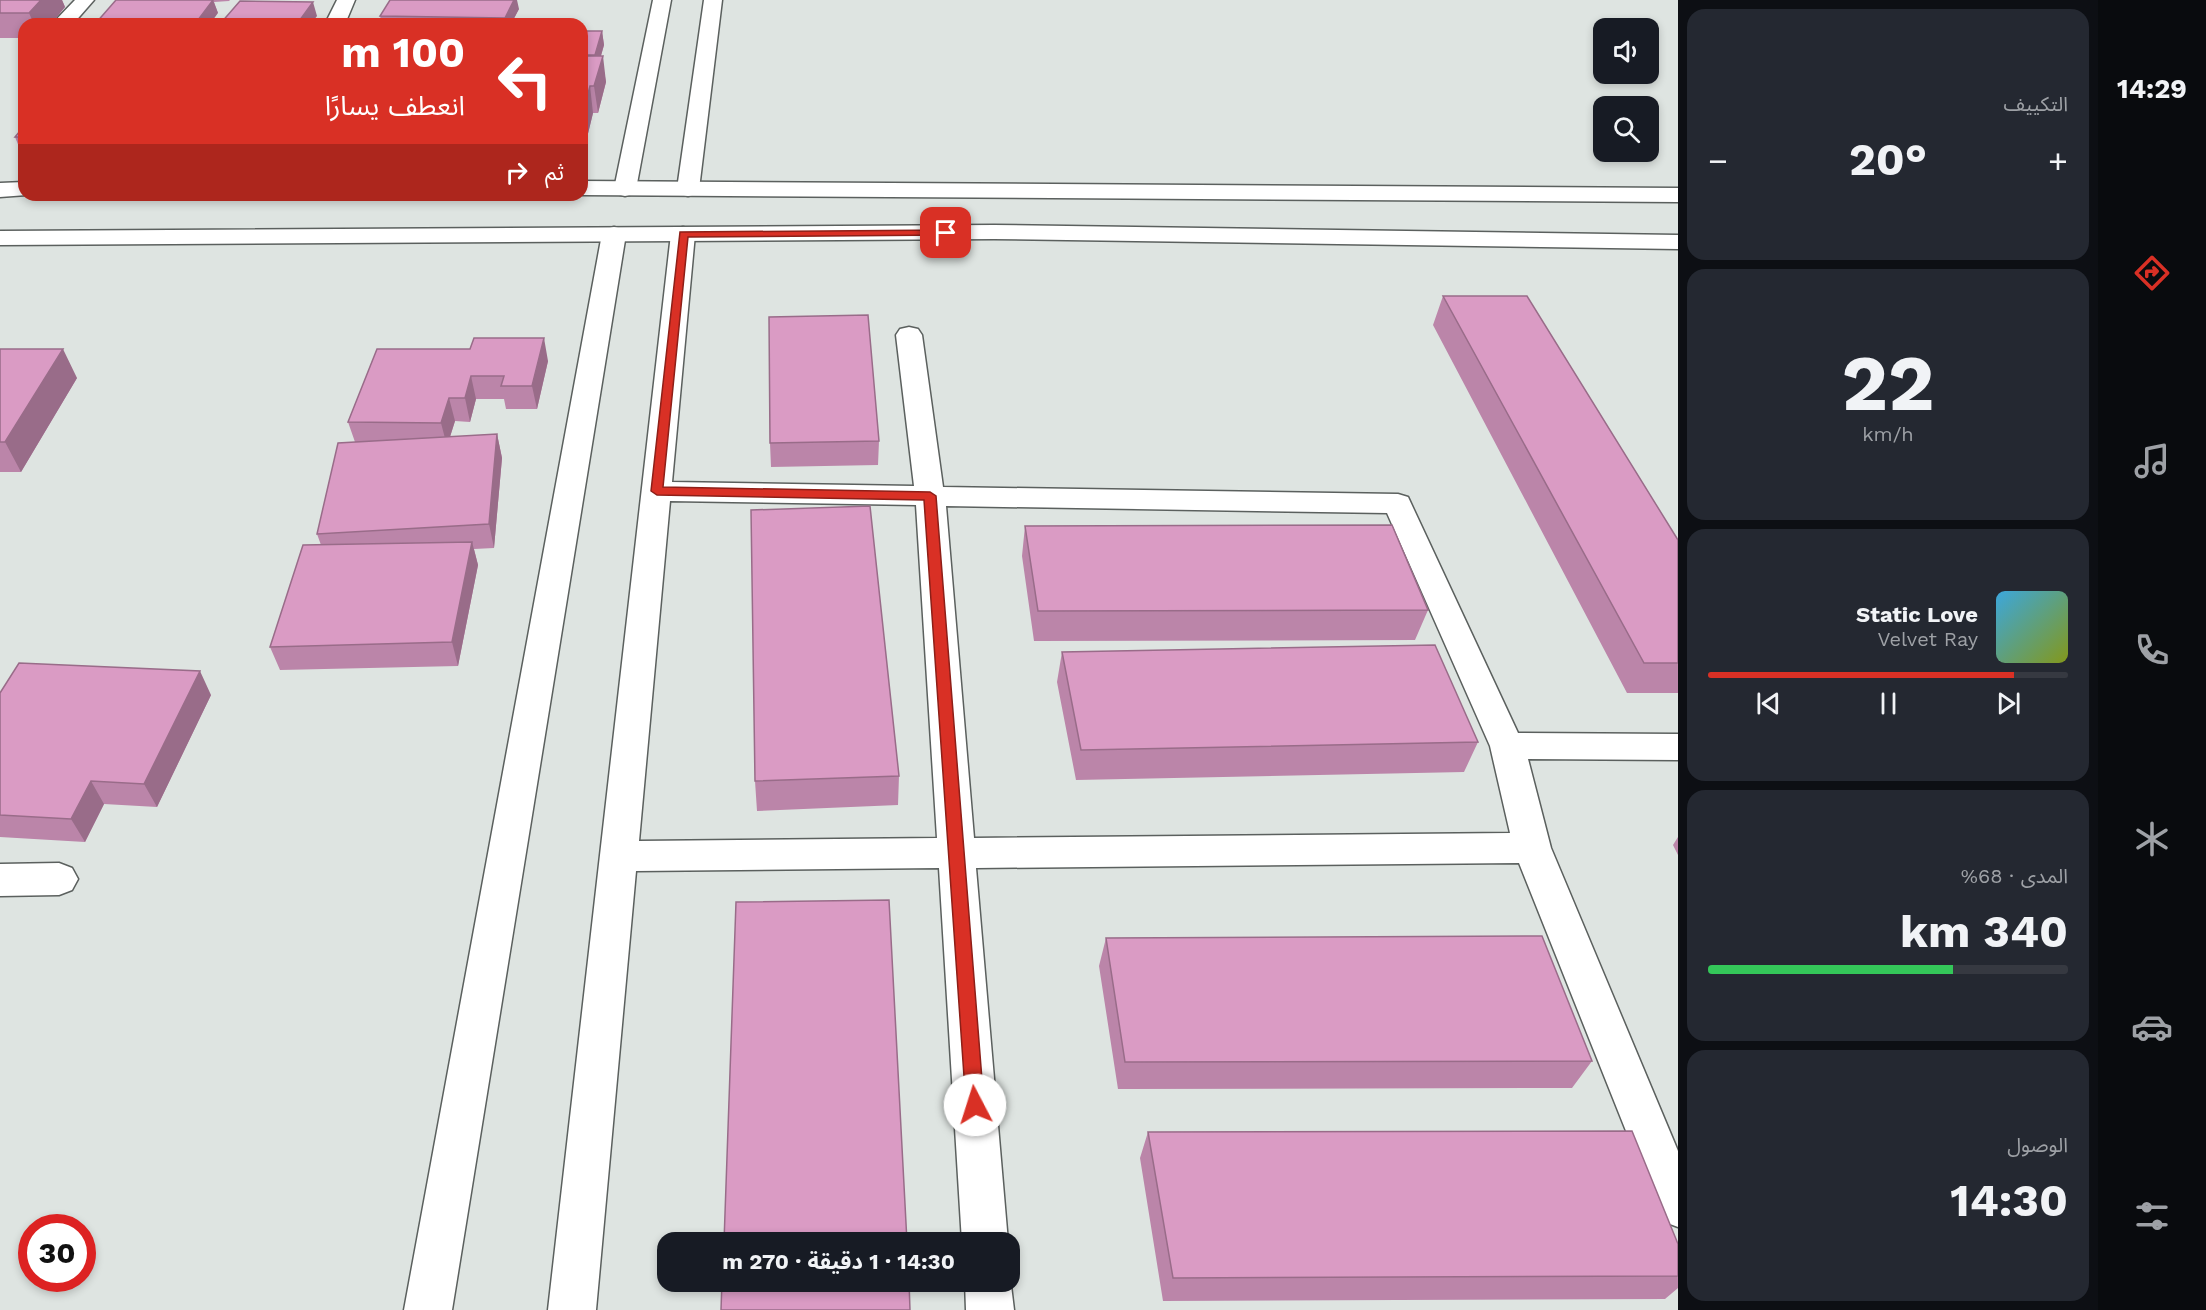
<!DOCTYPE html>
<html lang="ar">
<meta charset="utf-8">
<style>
body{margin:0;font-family:"Work Sans","Noto Sans Arabic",sans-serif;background:#242831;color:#f1f3f6;direction:rtl;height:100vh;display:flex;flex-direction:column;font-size:22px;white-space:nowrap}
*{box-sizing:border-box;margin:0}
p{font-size:20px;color:#9ea1a6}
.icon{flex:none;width:33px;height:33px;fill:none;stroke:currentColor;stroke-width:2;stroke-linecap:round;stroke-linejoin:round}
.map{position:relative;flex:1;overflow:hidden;direction:ltr}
.drawer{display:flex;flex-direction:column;gap:9px;padding:9px;background:#0d0f14;width:420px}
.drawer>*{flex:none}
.guide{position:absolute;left:18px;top:18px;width:570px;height:183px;border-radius:18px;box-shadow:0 3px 9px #0003;direction:rtl;background:#d93025;color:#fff;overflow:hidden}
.tools{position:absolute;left:1593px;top:18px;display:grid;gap:12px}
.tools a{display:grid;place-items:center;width:66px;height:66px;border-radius:12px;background:#171b24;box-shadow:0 3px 9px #0003;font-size:30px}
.speed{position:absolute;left:18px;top:1214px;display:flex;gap:12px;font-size:30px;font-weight:700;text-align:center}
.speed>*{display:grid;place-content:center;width:78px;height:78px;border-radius:50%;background:#171b24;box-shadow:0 3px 9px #0003;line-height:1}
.speed .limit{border:9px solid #d22;background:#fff;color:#111}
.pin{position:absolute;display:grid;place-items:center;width:51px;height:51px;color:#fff;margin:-26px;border-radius:12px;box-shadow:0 3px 9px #0006}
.me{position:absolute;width:66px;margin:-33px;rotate:355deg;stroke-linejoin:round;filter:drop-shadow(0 0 4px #0008)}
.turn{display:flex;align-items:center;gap:21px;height:126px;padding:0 24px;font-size:27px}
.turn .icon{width:78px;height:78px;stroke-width:2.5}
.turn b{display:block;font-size:42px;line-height:51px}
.then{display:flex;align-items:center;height:57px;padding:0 24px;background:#0003;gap:12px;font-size:22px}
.big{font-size:45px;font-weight:700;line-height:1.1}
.drawer .card{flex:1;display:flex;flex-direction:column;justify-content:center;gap:9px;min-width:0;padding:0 21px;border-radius:18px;background:#242831}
.drawer .dial{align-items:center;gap:0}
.dial b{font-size:78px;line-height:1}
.song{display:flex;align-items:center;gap:18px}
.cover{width:72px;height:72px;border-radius:9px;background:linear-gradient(135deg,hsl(200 70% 55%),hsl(70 70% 35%))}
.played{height:6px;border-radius:3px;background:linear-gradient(90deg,#d93025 85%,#363941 85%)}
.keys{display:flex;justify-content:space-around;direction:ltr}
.heat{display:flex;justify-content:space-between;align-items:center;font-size:33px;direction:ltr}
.charge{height:9px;border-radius:4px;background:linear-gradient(90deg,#34c759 68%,#363941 0)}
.trip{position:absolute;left:657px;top:1232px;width:363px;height:60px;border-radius:18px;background:#171b24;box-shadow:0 3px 9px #0003;font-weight:700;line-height:60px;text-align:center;direction:rtl}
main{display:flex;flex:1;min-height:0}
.tab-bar{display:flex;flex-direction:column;width:108px;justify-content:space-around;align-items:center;background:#090b0e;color:#9ea1a6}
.tab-bar .icon{width:42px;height:42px}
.tab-bar .selected{color:#d93025}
.tab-bar b{font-size:27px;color:#f1f3f6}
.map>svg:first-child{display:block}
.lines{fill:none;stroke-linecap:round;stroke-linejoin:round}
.street-casing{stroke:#5b605e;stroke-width:3}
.secondary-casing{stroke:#5b605e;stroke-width:3}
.street{fill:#fff;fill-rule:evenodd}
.secondary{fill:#fff;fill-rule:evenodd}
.wall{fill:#bb85a9}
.shaded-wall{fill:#996c89}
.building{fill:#da9bc4;stroke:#996c89;stroke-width:1.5}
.route{fill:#d93025;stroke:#8d1f18;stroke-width:1.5}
</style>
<main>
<nav class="tab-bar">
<b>14:29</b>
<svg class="icon selected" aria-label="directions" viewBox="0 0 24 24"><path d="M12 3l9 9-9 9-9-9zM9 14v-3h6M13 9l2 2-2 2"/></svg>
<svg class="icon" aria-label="music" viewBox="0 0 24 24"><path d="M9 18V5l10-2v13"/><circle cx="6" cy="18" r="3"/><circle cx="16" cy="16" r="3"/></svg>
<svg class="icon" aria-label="phone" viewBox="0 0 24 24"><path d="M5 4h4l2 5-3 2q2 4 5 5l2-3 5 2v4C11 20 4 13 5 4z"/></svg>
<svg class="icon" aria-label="climate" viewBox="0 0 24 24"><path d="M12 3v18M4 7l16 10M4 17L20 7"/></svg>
<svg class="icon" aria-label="car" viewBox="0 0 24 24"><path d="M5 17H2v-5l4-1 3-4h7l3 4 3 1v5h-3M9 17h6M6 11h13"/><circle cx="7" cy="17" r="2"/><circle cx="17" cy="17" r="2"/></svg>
<svg class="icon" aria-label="filters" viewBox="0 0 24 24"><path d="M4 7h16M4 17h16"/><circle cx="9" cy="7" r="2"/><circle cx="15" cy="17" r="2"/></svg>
</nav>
<section class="drawer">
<div class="card"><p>التكييف</p>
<div class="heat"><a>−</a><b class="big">20°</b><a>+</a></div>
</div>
<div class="card dial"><b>22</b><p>km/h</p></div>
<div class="card">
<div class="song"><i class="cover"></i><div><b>Static Love</b><p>Velvet Ray</p></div></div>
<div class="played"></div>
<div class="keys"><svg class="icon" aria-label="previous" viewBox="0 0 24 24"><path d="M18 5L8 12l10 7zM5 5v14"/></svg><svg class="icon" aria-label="pause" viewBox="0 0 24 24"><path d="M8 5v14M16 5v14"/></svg><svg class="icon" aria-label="next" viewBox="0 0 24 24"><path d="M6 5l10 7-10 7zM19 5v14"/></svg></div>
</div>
<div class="card"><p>المدى · 68%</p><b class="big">340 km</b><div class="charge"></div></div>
<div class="card"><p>الوصول</p><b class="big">14:30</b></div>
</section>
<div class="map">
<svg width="1678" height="1310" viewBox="0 0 1678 1310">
<rect width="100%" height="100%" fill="#dee4e1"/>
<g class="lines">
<defs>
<path id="street" d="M75 0H94L73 24H52Z
M337 0H355L345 24H325Z
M653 0H671L636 189 633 194 625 196 617 194 614 189Z
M704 0H722L699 189 696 194 688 196 680 194 677 189Z
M614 227 622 229 626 234 452 1310H404L602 234 606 229Z
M683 227 691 229 695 234 672 482 914 486 896 335 900 329 909 327 918 329 922 335 943 487 1398 494 1408 497 1518 733 1678 734V760L1528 759 1551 848 1678 1151V1227L1662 1221 1519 863 976 868 1008 1242H962L939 868 636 871 596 1310H548L671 234 675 229ZM670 501 916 505 937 838 639 841ZM946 506 1387 513 1490 746 1510 833 974 838Z
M59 863 72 868 78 879 72 890 59 895 0 896V864Z
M1010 1277 1014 1310H966L965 1281H1010Z"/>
<path id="secondary" d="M582 181 1678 188V202L582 195Z
M24 182V195H27L0 197V183Z
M994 225 1678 235V249L994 239 0 245V231Z"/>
</defs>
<use href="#street" class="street-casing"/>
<use href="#secondary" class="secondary-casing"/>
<use href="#street" class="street"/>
<use href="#secondary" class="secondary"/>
</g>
<path class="wall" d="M0 0H62L65 7 51 24H24V38H0Z
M116 0H230L229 1 214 2 218 13Z
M519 9 511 24H382L380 16Z
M582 31H602L604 45 601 56 606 82 598 113H593L583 154Z
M24 126V159L15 137Z
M1443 296 1678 540V693H1627L1433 325Z
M0 349 77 378 21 472H0Z
M377 349 548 361 537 409H506L504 399H476L470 422 455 421 450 437 497 434 502 458 494 548 474 549 478 565 458 666 280 670 270 647 321 545 317 534 355 442 348 422Z
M879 441 878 465 771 467 770 443Z
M1025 526 1428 610 1415 640 1034 641 1022 556Z
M1062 652 1478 742 1464 772 1076 780 1057 682Z
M0 693 211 695 157 807 104 804 85 842 0 837Z
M899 776 898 805 757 811 755 781Z
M1678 837V855L1673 845Z
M1106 938 1592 1061 1572 1088 1118 1089 1099 966Z
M1148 1132 1678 1244V1288L1665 1299 1163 1301 1140 1158Z"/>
<path class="shaded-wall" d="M41 0H62L65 7 51 24H34L29 13Z
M213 0 218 13 210 24H195Z
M514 0H517L519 9 511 24H506L505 18Z
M313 2 317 16 311 24H297Z
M602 31 604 45 597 69 595 55Z
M603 56 606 82 598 113 594 86Z
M590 86 593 113 583 154 582 116Z
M544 338 548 361 537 409 532 386Z
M63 349 77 378 21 472 5 442Z
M471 376 476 399 470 422 465 398Z
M449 398 455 421 447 446 441 423Z
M497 434 502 458 494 548 489 524Z
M472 542 478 565 458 666 452 642Z
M200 671 211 695 157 807 144 784Z
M91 781 104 804 85 842 71 819Z"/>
<path class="building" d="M0 0H41L29 13H0Z
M116 0H213L195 24H95Z
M390 0H514L505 18 380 16Z
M240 1 313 2 297 24H220Z
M582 31H602L595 55H582Z
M582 56H603L594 86H590L582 116Z
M24 126V137H15Z
M1443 296H1527L1678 540V663H1644Z
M868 315 879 441 770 443 769 317Z
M474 338H544L532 386H501L504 376H471L465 398H449L441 423 348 422 377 349H470Z
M0 349H63L5 442H0Z
M497 434 489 524 317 534 338 443Z
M870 506 899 776 755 781 751 510Z
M1392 525 1428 610 1038 611 1025 526Z
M472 542 452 642 270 647 303 545Z
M1435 645 1478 742 1081 750 1062 652Z
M19 663 200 671 144 784 91 781 71 819 0 815V693Z
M889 900 907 1242H724L736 902Z
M1542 936 1592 1061 1125 1062 1106 938Z
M1632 1131 1678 1244V1276L1173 1278 1148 1132Z
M722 1281H909L910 1310H721Z"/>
<path class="route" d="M946 230 951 233 950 235 688 237 663 487 930 492 936 496 984 1105 981 1111 975 1113 969 1111 966 1105 924 500 657 495 651 491 680 232Z"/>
</svg>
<div class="tools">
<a><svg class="icon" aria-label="sound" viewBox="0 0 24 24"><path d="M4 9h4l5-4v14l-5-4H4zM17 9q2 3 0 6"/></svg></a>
<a><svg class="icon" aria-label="search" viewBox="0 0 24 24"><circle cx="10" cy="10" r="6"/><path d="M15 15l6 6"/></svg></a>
</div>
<div class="speed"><div class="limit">30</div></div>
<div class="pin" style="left:946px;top:233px;background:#d93025"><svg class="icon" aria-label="arrive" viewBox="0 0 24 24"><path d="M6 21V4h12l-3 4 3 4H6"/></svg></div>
<svg class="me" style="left:975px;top:1105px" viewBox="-20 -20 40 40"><circle r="19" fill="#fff"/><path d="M0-13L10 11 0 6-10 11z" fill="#d93025"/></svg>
<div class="trip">14:30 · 1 دقيقة · 270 m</div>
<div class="guide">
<div class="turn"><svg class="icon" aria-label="left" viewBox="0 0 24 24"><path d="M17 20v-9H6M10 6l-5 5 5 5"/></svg><div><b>100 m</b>انعطف يسارًا</div></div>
<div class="then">ثم<svg class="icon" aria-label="right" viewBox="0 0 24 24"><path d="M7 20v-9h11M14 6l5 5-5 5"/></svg></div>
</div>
</div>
</main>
